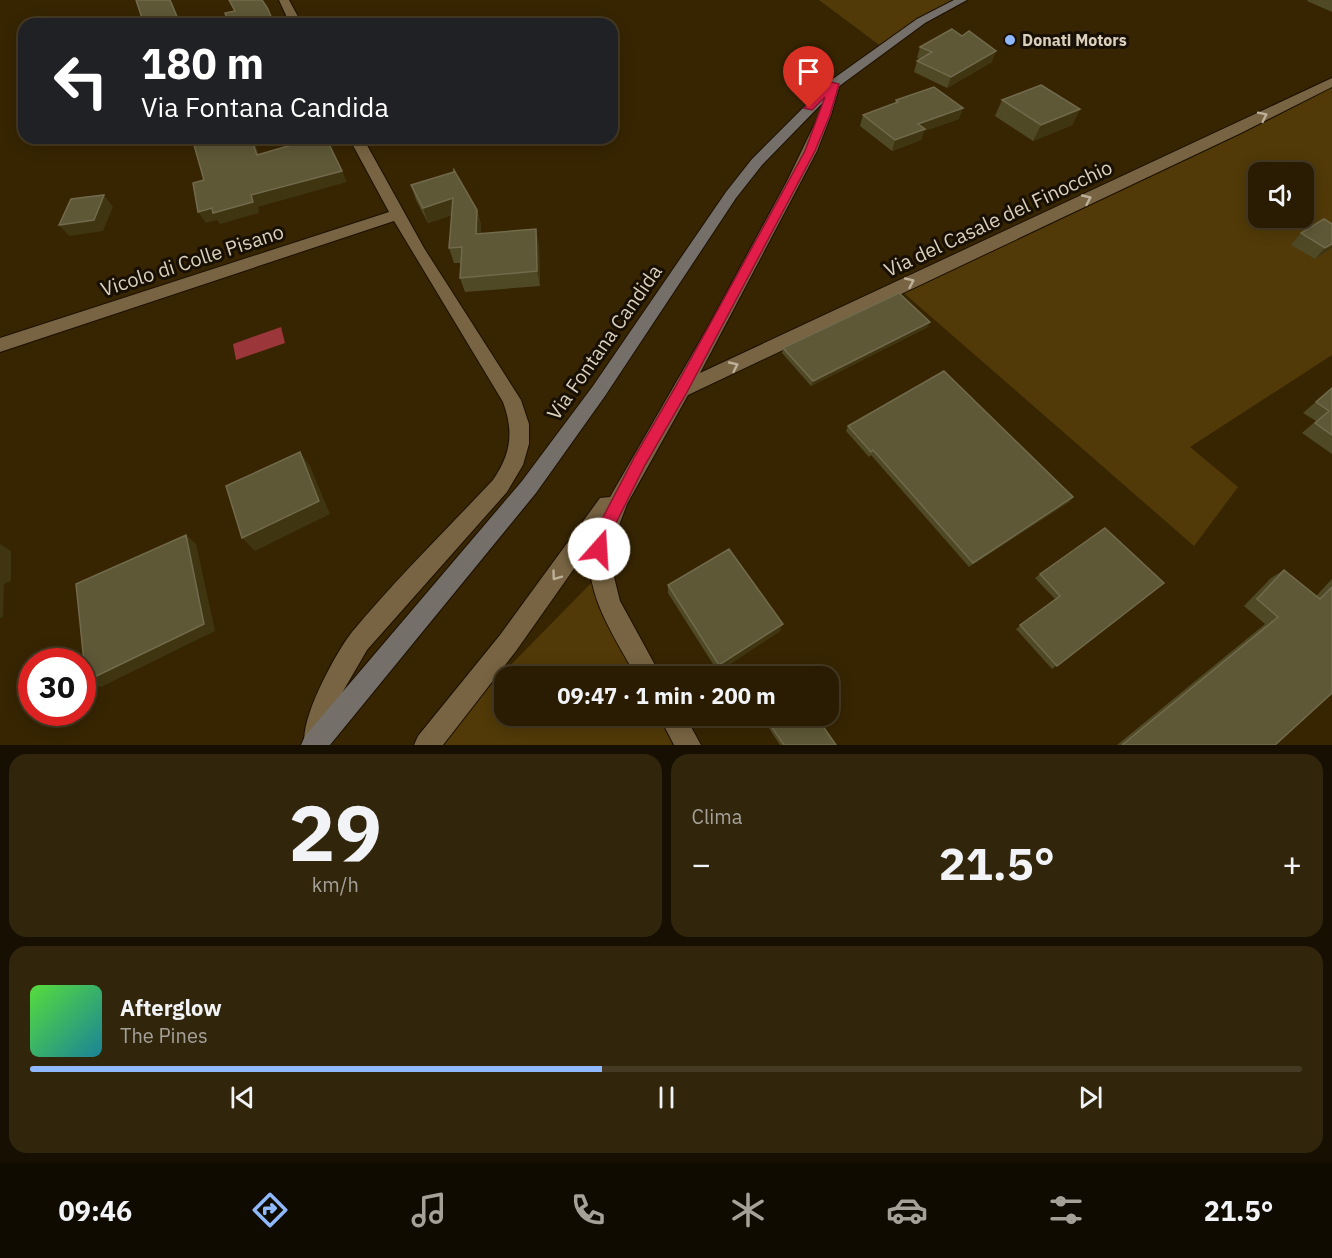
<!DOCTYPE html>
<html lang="it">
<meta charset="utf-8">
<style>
body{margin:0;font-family:"IBM Plex Sans",sans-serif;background:#31250c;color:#f1f3f6;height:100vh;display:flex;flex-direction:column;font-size:22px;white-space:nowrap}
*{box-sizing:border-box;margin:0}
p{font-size:20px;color:#a5a199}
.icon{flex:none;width:33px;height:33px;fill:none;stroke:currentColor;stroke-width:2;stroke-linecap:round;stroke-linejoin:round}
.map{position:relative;height:745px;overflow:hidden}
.panel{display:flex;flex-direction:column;gap:9px;padding:9px;background:#170f01;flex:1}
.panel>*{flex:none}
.hud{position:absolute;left:18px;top:18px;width:600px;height:126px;border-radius:18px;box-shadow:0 3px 15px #0003,0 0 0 2px #453a24;background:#202124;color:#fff;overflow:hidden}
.buttons{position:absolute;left:1248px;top:162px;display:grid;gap:12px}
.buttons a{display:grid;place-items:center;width:66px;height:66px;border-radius:12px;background:#291c02;box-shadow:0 3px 15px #0003,0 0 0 2px #453a24;font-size:30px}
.speed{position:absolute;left:18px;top:648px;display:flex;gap:12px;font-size:30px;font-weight:700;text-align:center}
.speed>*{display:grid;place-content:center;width:78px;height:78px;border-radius:50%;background:#291c02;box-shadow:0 3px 15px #0003,0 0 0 2px #453a24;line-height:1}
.speed .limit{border:9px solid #d22;background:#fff;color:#111}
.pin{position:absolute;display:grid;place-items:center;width:51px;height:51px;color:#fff;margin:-62px -26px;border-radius:50% 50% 50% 0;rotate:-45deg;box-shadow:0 0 6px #0007}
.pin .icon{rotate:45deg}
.me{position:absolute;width:66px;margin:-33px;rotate:19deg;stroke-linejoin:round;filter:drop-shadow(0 0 4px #0008)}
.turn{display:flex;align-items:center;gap:21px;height:126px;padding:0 24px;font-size:27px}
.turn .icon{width:78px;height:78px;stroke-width:2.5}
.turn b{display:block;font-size:42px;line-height:51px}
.big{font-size:45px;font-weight:700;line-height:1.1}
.panel .tile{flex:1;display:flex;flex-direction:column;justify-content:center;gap:9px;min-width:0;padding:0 21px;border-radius:18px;background:#31250c}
.panel .dial{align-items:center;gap:0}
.dial b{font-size:78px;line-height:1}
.song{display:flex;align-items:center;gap:18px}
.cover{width:72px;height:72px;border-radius:9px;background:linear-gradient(135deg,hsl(110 70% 55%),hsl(190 70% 35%))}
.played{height:6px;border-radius:3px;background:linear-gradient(90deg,#90b8fd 45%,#453a24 45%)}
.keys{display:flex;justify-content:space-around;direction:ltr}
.heat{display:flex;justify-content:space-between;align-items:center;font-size:33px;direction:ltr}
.panel .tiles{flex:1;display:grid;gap:9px;grid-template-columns:1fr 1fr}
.tile:last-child{grid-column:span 2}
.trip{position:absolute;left:494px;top:666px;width:345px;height:60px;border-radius:18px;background:#291c02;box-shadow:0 3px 15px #0003,0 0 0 2px #453a24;font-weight:700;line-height:60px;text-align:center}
.menu{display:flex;height:96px;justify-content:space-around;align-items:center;background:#100b01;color:#a5a199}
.menu .icon{width:42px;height:42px}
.menu .active{color:#90b8fd}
.menu b{font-size:27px;color:#f1f3f6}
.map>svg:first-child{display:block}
.green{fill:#513a08;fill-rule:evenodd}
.water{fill:#9b363a}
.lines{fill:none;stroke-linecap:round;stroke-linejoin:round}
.street-casing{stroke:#1b0f00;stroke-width:2}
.secondary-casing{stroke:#1b0f00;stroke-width:2}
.street{fill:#786442;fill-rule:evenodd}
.secondary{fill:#746f68;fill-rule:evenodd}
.wall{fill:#4f4926}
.shaded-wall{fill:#3f3511}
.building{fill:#5e5837;stroke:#716a4c;stroke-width:1.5}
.oneway{stroke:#bdb099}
.route{fill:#e11d48;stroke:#92132f;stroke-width:1.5}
.poi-dot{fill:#90b8fd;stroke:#181004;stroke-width:2}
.labels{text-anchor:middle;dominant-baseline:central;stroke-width:6;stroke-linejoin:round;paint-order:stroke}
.far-poi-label{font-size:16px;font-weight:bold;fill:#dbd0be;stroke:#181004;text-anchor:start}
.street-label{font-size:20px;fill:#dbd0be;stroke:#181004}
</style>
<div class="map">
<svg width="1332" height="745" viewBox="0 0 1332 745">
<rect width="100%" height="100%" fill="#372502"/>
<path class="green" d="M819 0H962L882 47Z
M1332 82V355L1190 447 1238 487 1194 546 898 288ZM1258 172H1304V218H1258Z
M601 573 615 614 649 676H504V716H671L688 745H432Z"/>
<path class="water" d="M281 327 285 343 236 360 233 344Z"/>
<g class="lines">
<defs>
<path id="street" d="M279 0H289L302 24H290Z
M1332 78V87L1241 133 688 395 627 504 612 544 610 561 620 601 661 676H636C614 636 584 594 590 546L516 651 443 745H414L418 736 500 635 600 498 610 497 708 327 787 181 819 115 830 81 834 80 840 84 831 115 817 151 700 373Z
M349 138H363L424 248 521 400 529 424V444L523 465 507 492 367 650 342 693 327 745H305C299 720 336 652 352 632 396 579 446 530 493 480 511 454 514 432 503 402L394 221 0 352V338L389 212Z
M659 716H685L701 745H674Z"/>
<path id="secondary" d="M954 0H967L925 23 838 87 762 165 736 198 605 396 536 493 330 745H301L305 736 522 481 593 386 726 192 752 159 830 81 917 19Z"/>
</defs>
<use href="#street" class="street-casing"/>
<use href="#secondary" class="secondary-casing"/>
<use href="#street" class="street"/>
<use href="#secondary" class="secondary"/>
</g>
<path class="wall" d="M1308 0H1332V12L1307 1Z
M962 36 992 62 947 88 914 72 917 61 920 59 917 58 920 47Z
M896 100 959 119 924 131 921 140 892 151 860 126 863 115 895 103Z
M1002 100 1080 109 1072 125 1033 141 995 116Z
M411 185 477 210 481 225V234L539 244 540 286 465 292 460 278 461 263H454L449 248 452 215 428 223 416 200Z
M1301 233 1332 248 1315 259 1291 245Z
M928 327 811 386 782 353 783 348Z
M1332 388V454L1302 433 1316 421 1303 413Z
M848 426 1073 497 1069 502 969 567 871 455 869 457 846 431Z
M1284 570 1316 596 1332 579V693L1275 745H1117L1265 624 1244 606 1271 578Z
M1040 574 1164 583 1052 669 1016 629 1055 599 1035 578Z
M668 585 780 631 718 672 668 593Z
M761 716H816L836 745H780Z"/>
<path class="shaded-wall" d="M170 0H171L181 24H180Z
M996 51 992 62 947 88 951 77Z
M963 108 959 119 924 131 921 140 892 151 895 140 918 124Z
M1080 109 1072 125 1033 141 1041 125Z
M251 138H253L263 166 257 155Z
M342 171 347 182 258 207 259 213 220 224 217 220 206 223 198 212 251 195Z
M104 195 113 207 103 231 69 236 59 225Z
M453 198 457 213 428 223 423 208Z
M477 210 481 225 480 249 476 234Z
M536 229 539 244 540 286 537 271Z
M1332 244V248L1315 259 1325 248Z
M930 322 928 327 811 386 813 381Z
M300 452 310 466 330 514 255 551 242 538Z
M1073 497 1069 502 969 567 973 563Z
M186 535 196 544 215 631 101 687 86 681Z
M0 544 11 551V581L4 584 3 617 0 618Z
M783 624 780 631 718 672 719 665Z"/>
<path class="building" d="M136 0H170L180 24H144Z
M229 0H262L268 9 274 24H229L225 13 235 11Z
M952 29 962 36 969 31 996 51 951 77 917 61 932 52 920 47Z
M1041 85 1080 109 1041 125 1002 100Z
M934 87 963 108 918 124 925 129 895 140 863 115 898 102 896 100Z
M192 138H251L257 155 316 138H326L342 171 251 195 253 202 213 213 212 208 198 212 193 183 204 180Z
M454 170 477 210 476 234 536 229 537 271 460 278 462 247 449 248 453 198 423 208 411 185 454 172Z
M104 195 94 220 59 225 71 199Z
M1324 219 1332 224V244L1325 248 1301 233Z
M899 293 930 322 813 381 783 348Z
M944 371 1073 497 973 563 873 450 871 452 848 426Z
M1332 388V435L1315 423 1329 411 1316 402Z
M300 452 319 501 242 538 226 486Z
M1105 528 1164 583 1057 666 1020 625 1060 596 1040 574Z
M186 535 204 624 86 681 76 584Z
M729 549 783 624 719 665 668 585Z
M1284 570 1320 599 1332 587V693L1275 745H1122L1278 617 1257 599Z
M764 716H816L836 745H784Z"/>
<defs><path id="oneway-chevron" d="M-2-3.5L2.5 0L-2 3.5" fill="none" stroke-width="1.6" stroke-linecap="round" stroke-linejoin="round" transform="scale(1.5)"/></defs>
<g class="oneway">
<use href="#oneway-chevron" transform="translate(1263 116) rotate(-26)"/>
<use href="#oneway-chevron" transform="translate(1087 199) rotate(-25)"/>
<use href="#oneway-chevron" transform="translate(910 282) rotate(-25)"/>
<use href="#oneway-chevron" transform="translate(734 366) rotate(-25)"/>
<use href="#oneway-chevron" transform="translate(556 576) rotate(126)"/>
</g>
<path class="route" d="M831 82 839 84 830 115 815 151 686 394 645 465 613 529 605 555 599 557 594 555 591 549 600 523 635 456 676 386 805 151 825 97 812 110 804 108Z"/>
<circle class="poi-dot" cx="1010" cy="40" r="6"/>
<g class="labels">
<g class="far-poi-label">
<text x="1022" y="40">Donati Motors</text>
</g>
<g class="street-label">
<text transform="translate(998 218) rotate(-25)">Via del Casale del Finocchio</text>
<text transform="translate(192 260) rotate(-18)">Vicolo di Colle Pisano</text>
<text transform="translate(604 342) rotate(-55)">Via Fontana Candida</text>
</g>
</g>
</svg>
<div class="buttons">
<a><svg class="icon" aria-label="sound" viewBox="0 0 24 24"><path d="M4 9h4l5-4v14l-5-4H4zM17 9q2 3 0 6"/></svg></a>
</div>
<div class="speed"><div class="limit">30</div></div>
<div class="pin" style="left:809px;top:108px;background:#d93025"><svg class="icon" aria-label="arrive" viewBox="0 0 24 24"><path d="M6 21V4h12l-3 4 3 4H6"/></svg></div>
<svg class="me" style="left:599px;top:549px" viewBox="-20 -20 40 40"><circle r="19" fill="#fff"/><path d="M0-13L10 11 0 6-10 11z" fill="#e11d48"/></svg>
<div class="trip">09:47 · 1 min · 200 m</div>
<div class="hud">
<div class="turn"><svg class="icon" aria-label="left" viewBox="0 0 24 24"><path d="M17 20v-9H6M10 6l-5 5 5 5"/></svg><div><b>180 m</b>Via Fontana Candida</div></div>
</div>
</div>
<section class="panel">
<div class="tiles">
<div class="tile dial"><b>29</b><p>km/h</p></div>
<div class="tile"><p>Clima</p>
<div class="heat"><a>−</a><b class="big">21.5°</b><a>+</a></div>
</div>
<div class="tile">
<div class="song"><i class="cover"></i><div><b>Afterglow</b><p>The Pines</p></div></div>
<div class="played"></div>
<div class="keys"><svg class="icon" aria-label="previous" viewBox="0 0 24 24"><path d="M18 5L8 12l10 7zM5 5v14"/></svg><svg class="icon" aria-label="pause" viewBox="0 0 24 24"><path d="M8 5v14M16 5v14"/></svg><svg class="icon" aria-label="next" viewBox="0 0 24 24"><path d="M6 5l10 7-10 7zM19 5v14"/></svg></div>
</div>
</div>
</section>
<nav class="menu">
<b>09:46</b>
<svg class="icon active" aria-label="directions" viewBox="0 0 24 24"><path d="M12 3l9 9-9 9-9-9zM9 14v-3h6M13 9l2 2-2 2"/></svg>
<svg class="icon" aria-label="music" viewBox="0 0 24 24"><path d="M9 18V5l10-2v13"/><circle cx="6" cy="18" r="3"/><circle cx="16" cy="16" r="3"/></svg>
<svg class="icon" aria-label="phone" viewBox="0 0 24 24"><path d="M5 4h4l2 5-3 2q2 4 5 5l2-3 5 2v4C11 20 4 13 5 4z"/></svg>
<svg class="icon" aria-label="climate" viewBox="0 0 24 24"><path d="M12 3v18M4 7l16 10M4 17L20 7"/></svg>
<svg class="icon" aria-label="car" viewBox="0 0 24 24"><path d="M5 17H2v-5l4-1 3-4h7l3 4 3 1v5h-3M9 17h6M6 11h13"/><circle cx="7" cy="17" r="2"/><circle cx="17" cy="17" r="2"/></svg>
<svg class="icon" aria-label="filters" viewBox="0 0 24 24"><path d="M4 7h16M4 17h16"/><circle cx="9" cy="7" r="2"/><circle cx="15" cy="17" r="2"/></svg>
<b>21.5°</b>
</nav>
